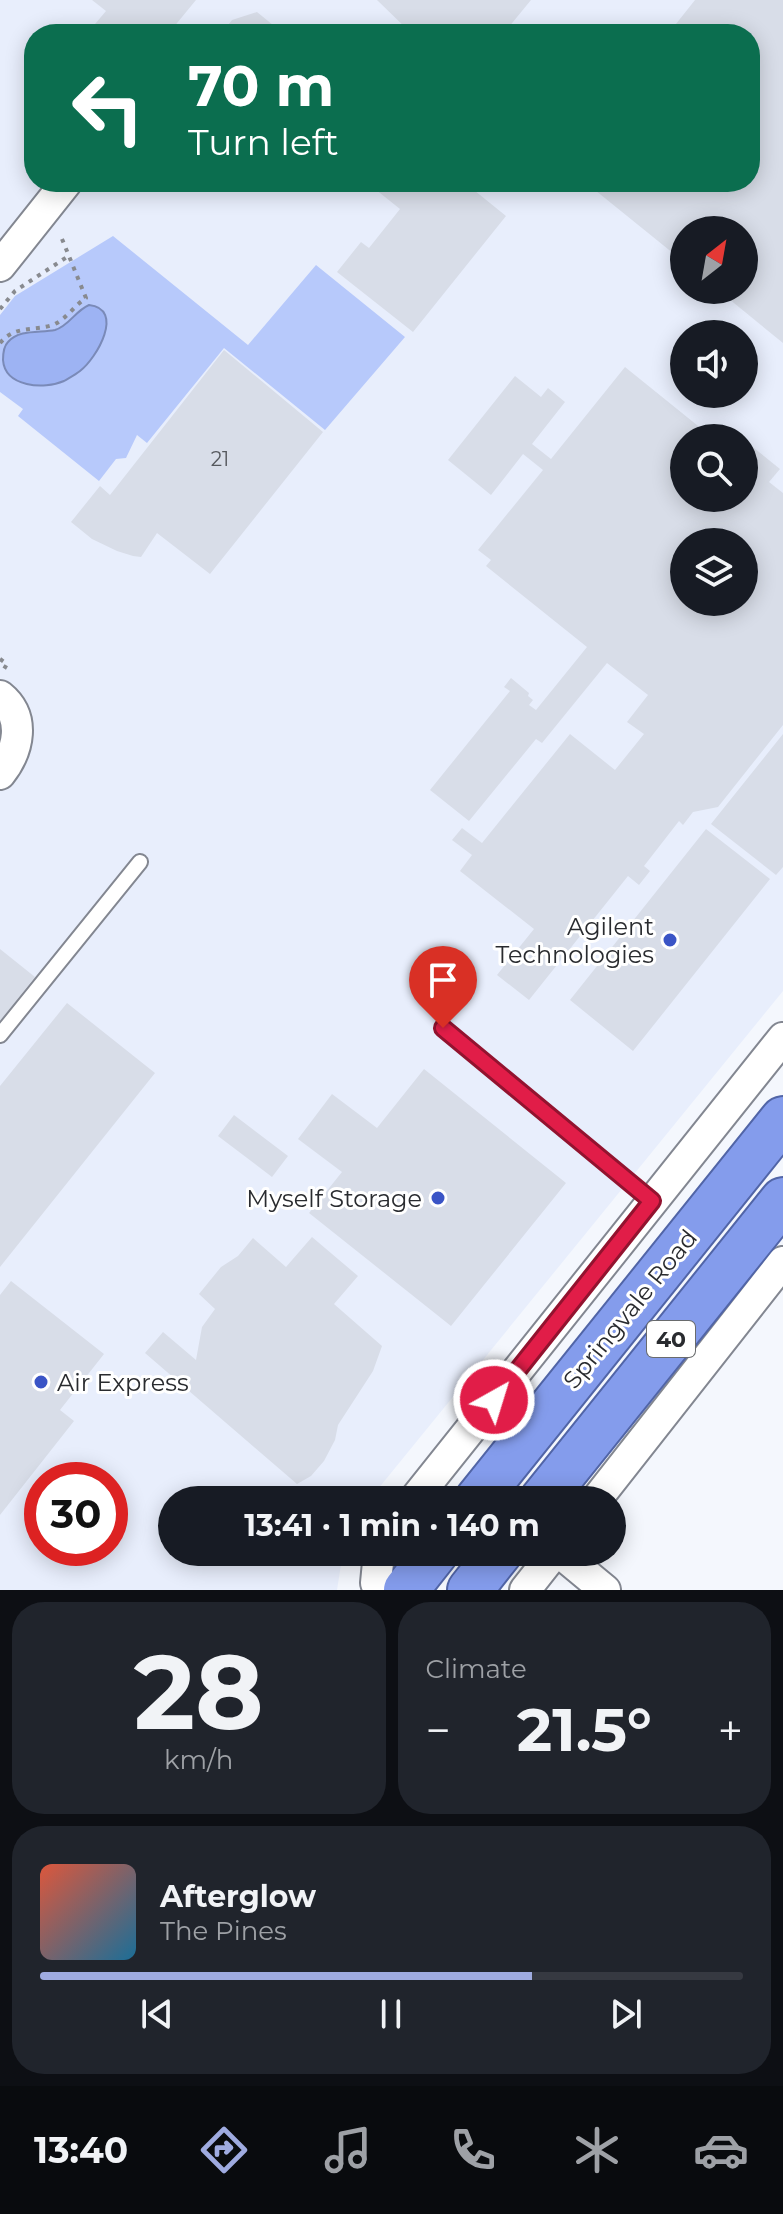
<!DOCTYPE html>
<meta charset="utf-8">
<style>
body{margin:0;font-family:Montserrat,sans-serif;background:#20242c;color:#f1f3f6;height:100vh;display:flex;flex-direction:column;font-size:30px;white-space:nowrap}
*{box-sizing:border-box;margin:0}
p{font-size:26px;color:#9ea1a6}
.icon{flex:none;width:44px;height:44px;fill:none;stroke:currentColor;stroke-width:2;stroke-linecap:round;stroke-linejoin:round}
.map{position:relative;height:1590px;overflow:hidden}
.sheet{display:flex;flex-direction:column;gap:12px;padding:12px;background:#0d0f14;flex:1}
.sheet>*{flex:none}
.hud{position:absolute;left:24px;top:24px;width:736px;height:168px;border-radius:32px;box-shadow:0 4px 20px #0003;background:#0b6e4f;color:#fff;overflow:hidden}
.needle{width:52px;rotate:31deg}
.controls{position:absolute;left:670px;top:216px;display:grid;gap:16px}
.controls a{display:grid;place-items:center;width:88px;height:88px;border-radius:50%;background:#171b24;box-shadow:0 4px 20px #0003;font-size:40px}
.speed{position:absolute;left:24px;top:1462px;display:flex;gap:16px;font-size:40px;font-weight:700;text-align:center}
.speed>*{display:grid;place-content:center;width:104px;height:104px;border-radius:50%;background:#171b24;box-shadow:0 4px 20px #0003;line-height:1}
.speed .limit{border:12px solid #d22;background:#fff;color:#111}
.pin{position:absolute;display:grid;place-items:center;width:68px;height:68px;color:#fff;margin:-82px -34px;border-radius:50% 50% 50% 0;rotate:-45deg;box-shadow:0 0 8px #0007}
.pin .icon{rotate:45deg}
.me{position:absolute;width:88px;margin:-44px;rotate:39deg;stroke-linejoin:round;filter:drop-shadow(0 0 6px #0008)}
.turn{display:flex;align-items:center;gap:28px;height:168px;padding:0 32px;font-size:36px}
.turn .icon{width:104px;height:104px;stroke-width:2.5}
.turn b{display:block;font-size:56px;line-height:68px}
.big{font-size:60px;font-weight:700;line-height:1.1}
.sheet .tile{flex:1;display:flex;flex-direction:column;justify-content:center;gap:12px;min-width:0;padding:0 28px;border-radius:32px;background:#20242c}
.sheet .dial{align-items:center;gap:0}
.dial b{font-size:104px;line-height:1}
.song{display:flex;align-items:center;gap:24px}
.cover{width:96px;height:96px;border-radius:12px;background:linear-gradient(135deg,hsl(10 70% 55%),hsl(200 70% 35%))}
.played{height:8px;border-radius:4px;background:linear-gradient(90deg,#9fabe0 70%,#363941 70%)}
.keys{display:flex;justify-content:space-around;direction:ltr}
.heat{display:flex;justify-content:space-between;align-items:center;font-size:44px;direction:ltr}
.sheet .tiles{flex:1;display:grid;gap:12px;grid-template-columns:1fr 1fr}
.tile:last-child{grid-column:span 2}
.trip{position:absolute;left:158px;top:1486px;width:468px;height:80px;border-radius:40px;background:#171b24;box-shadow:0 4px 20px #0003;font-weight:700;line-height:80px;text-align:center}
.dock{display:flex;height:128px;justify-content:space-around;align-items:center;background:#090b0e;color:#9ea1a6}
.dock .icon{width:56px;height:56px}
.dock .current{color:#9fabe0}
.dock b{font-size:36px;color:#f1f3f6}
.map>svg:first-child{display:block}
.built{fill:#e8eefc;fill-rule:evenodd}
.green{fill:#b7c9fb}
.water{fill:#9db3f3;stroke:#7a8ab8;stroke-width:2}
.building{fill:#d8dde8;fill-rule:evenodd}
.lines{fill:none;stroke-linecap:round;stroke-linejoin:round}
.service-casing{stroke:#838791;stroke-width:18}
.minor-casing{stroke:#838791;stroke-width:34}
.trunk-casing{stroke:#5165a7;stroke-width:48}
.path{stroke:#888a8f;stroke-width:4;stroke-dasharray:4 6;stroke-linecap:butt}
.service{stroke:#fff;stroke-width:14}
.minor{stroke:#fff;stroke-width:30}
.trunk{stroke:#849cec;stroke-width:44}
.route-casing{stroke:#92132f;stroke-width:20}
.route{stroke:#e11d48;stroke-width:14}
.poi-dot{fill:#3a54c6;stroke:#fff;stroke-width:3}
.labels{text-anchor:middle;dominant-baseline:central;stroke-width:6;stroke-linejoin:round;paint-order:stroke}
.number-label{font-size:20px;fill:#55585d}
.shield{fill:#fff;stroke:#696b6d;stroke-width:2}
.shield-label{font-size:22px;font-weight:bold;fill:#292b2f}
.poi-label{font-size:24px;fill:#292b2f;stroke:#fff;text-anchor:end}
.street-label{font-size:24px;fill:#292b2f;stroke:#fff}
</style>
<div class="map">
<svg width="783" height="1590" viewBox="0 0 783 1590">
<rect width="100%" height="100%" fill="#f4f7fd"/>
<path class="built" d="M0 0H783V991L369 1500H172V1552H343L337 1590H0ZM34 34H750V182H34ZM684 230H744V290H684ZM684 334H744V394H684ZM684 438H744V498H684ZM684 542H744V602H684ZM42 1480H110V1548H42Z"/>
<path class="green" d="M113 236 248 345 316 265 405 337 325 430 224 348 147 443 137 435 126 458 116 459 99 481 18 416 23 409 0 392V315L15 296Z"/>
<path class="water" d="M89 305C125 309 97 358 80 371 75 375 69 378 64 381 44 390 5 387 3 360 3 354 4 346 8 342 19 329 40 333 55 330 69 326 75 311 89 305Z"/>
<path class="building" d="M92 0H196L168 34H95L90 30 106 11Z
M377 0H531L503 34H412Z
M695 0H783V343L718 290H744V230H684V262L585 182H750V34H668Z
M257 12 284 34H221L232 20Z
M381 182H464L506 216 413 332 337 272 361 242 369 248 400 209 375 189Z
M224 350 323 432 210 574 157 533 141 557 133 556 117 551 92 539 71 522 100 486 110 495Z
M625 367 713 438H684V498H744V440L780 469 769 482 783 493V725L718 807 693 812 683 825 679 821 644 866 650 871 639 885 628 876 529 1000 497 975 534 929 460 871 472 855 452 840 462 828 482 843 570 734 615 770 644 734 627 722 648 695 607 663 542 743 536 739 469 821 430 790 510 691 504 687 511 678 529 693 528 696 533 700 529 705 536 710 587 647 486 566 491 560 478 550 543 470 523 454 491 495 448 460 515 376 541 397 548 388 565 402 532 444 551 459ZM684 542H744V602H684Z
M727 427 741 438H718Z
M783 734V867L776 875 711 824Z
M706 829 770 879 633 1051 570 1000Z
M0 949 35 977 0 1021Z
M67 1003 155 1073 0 1267V1086Z
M424 1069 566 1183 451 1326 309 1213 342 1172 298 1139 332 1094 377 1128Z
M234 1115 288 1156 272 1177 218 1136Z
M312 1237 358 1276 334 1304 382 1346 373 1371 338 1425 335 1440 324 1461 311 1476 297 1484 145 1353 163 1332 196 1360 202 1327 215 1309 199 1294 221 1267 238 1256 253 1238 286 1267Z
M11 1281 104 1354 60 1410 74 1421 0 1515V1295Z"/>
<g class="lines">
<defs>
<path id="service" d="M443 1028 652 1201
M0 1035 140 862"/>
<path id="minor" d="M0 266 66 183
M0 696C26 717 19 750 0 774
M414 1500 783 1038
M596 1500 783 1262
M379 1552 376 1583 379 1590
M559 1552 605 1590
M525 1590 555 1552"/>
<path id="trunk" d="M477 1500 783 1119
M542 1500 783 1200
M406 1590 436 1552
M470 1590 500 1552"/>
</defs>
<use href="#service" class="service-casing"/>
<use href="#minor" class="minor-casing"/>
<use href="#trunk" class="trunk-casing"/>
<path class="path" d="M0 309 15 291 70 255
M0 343C16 324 36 332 55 324 67 318 75 305 86 298L60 234
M0 659 7 664 4 669"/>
<use href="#service" class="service"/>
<use href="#minor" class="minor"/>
<use href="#trunk" class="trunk"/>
</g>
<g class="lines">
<defs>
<path id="route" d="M443 1028 652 1201 494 1400"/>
</defs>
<use href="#route" class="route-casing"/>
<use href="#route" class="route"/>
</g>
<g class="poi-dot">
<circle cx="670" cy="940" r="8"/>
<circle cx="438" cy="1198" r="8"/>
<circle cx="41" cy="1382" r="8"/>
</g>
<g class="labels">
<g class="number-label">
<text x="220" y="459">21</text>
</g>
<rect class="shield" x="647" y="1321" width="48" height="36" rx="6"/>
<g class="shield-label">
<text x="671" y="1339">40</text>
</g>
<g class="poi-label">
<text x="654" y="926">Agilent<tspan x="654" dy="28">Technologies</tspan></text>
<text x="422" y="1198">Myself Storage</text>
<text x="57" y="1382" text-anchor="start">Air Express</text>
</g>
<g class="street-label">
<text transform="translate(630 1309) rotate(-51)">Springvale Road</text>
</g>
</g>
</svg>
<div class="controls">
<a><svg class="needle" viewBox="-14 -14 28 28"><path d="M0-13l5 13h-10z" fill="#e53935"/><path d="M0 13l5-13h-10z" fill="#9ea1a6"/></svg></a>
<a><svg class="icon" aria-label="sound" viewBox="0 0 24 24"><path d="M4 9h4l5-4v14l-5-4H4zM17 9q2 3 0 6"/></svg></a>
<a><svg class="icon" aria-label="search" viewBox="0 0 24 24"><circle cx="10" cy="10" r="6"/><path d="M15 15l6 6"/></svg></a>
<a><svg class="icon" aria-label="layers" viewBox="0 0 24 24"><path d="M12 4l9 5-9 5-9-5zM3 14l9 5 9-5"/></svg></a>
</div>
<div class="speed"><div class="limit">30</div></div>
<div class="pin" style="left:443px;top:1028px;background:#d93025"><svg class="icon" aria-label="arrive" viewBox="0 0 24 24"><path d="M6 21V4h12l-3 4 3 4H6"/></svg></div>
<svg class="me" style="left:494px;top:1400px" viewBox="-20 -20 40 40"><circle r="17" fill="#e11d48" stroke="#fff" stroke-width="3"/><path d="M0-11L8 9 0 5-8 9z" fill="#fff"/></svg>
<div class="trip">13:41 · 1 min · 140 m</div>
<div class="hud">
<div class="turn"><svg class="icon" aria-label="left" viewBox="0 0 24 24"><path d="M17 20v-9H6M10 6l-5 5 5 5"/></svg><div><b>70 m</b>Turn left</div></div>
</div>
</div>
<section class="sheet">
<div class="tiles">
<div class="tile dial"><b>28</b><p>km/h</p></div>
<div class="tile"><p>Climate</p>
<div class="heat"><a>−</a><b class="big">21.5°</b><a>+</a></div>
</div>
<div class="tile">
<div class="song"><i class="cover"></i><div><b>Afterglow</b><p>The Pines</p></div></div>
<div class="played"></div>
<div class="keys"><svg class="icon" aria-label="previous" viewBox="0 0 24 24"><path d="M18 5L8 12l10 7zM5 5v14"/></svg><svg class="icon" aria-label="pause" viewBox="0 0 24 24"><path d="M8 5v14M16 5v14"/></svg><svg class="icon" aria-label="next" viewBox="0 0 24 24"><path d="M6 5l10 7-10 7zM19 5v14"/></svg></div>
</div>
</div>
</section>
<nav class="dock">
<b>13:40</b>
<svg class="icon current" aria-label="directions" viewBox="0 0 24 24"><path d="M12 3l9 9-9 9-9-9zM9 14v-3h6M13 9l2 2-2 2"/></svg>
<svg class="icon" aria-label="music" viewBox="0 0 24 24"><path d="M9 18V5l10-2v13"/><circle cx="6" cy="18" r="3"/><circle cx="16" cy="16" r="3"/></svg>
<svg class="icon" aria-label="phone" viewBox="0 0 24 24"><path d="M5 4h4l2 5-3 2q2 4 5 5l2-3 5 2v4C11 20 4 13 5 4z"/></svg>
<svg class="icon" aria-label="climate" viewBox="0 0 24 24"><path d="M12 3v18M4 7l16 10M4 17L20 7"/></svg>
<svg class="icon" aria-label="car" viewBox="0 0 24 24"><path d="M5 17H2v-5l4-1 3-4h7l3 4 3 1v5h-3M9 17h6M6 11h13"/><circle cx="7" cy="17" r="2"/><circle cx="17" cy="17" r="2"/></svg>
</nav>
